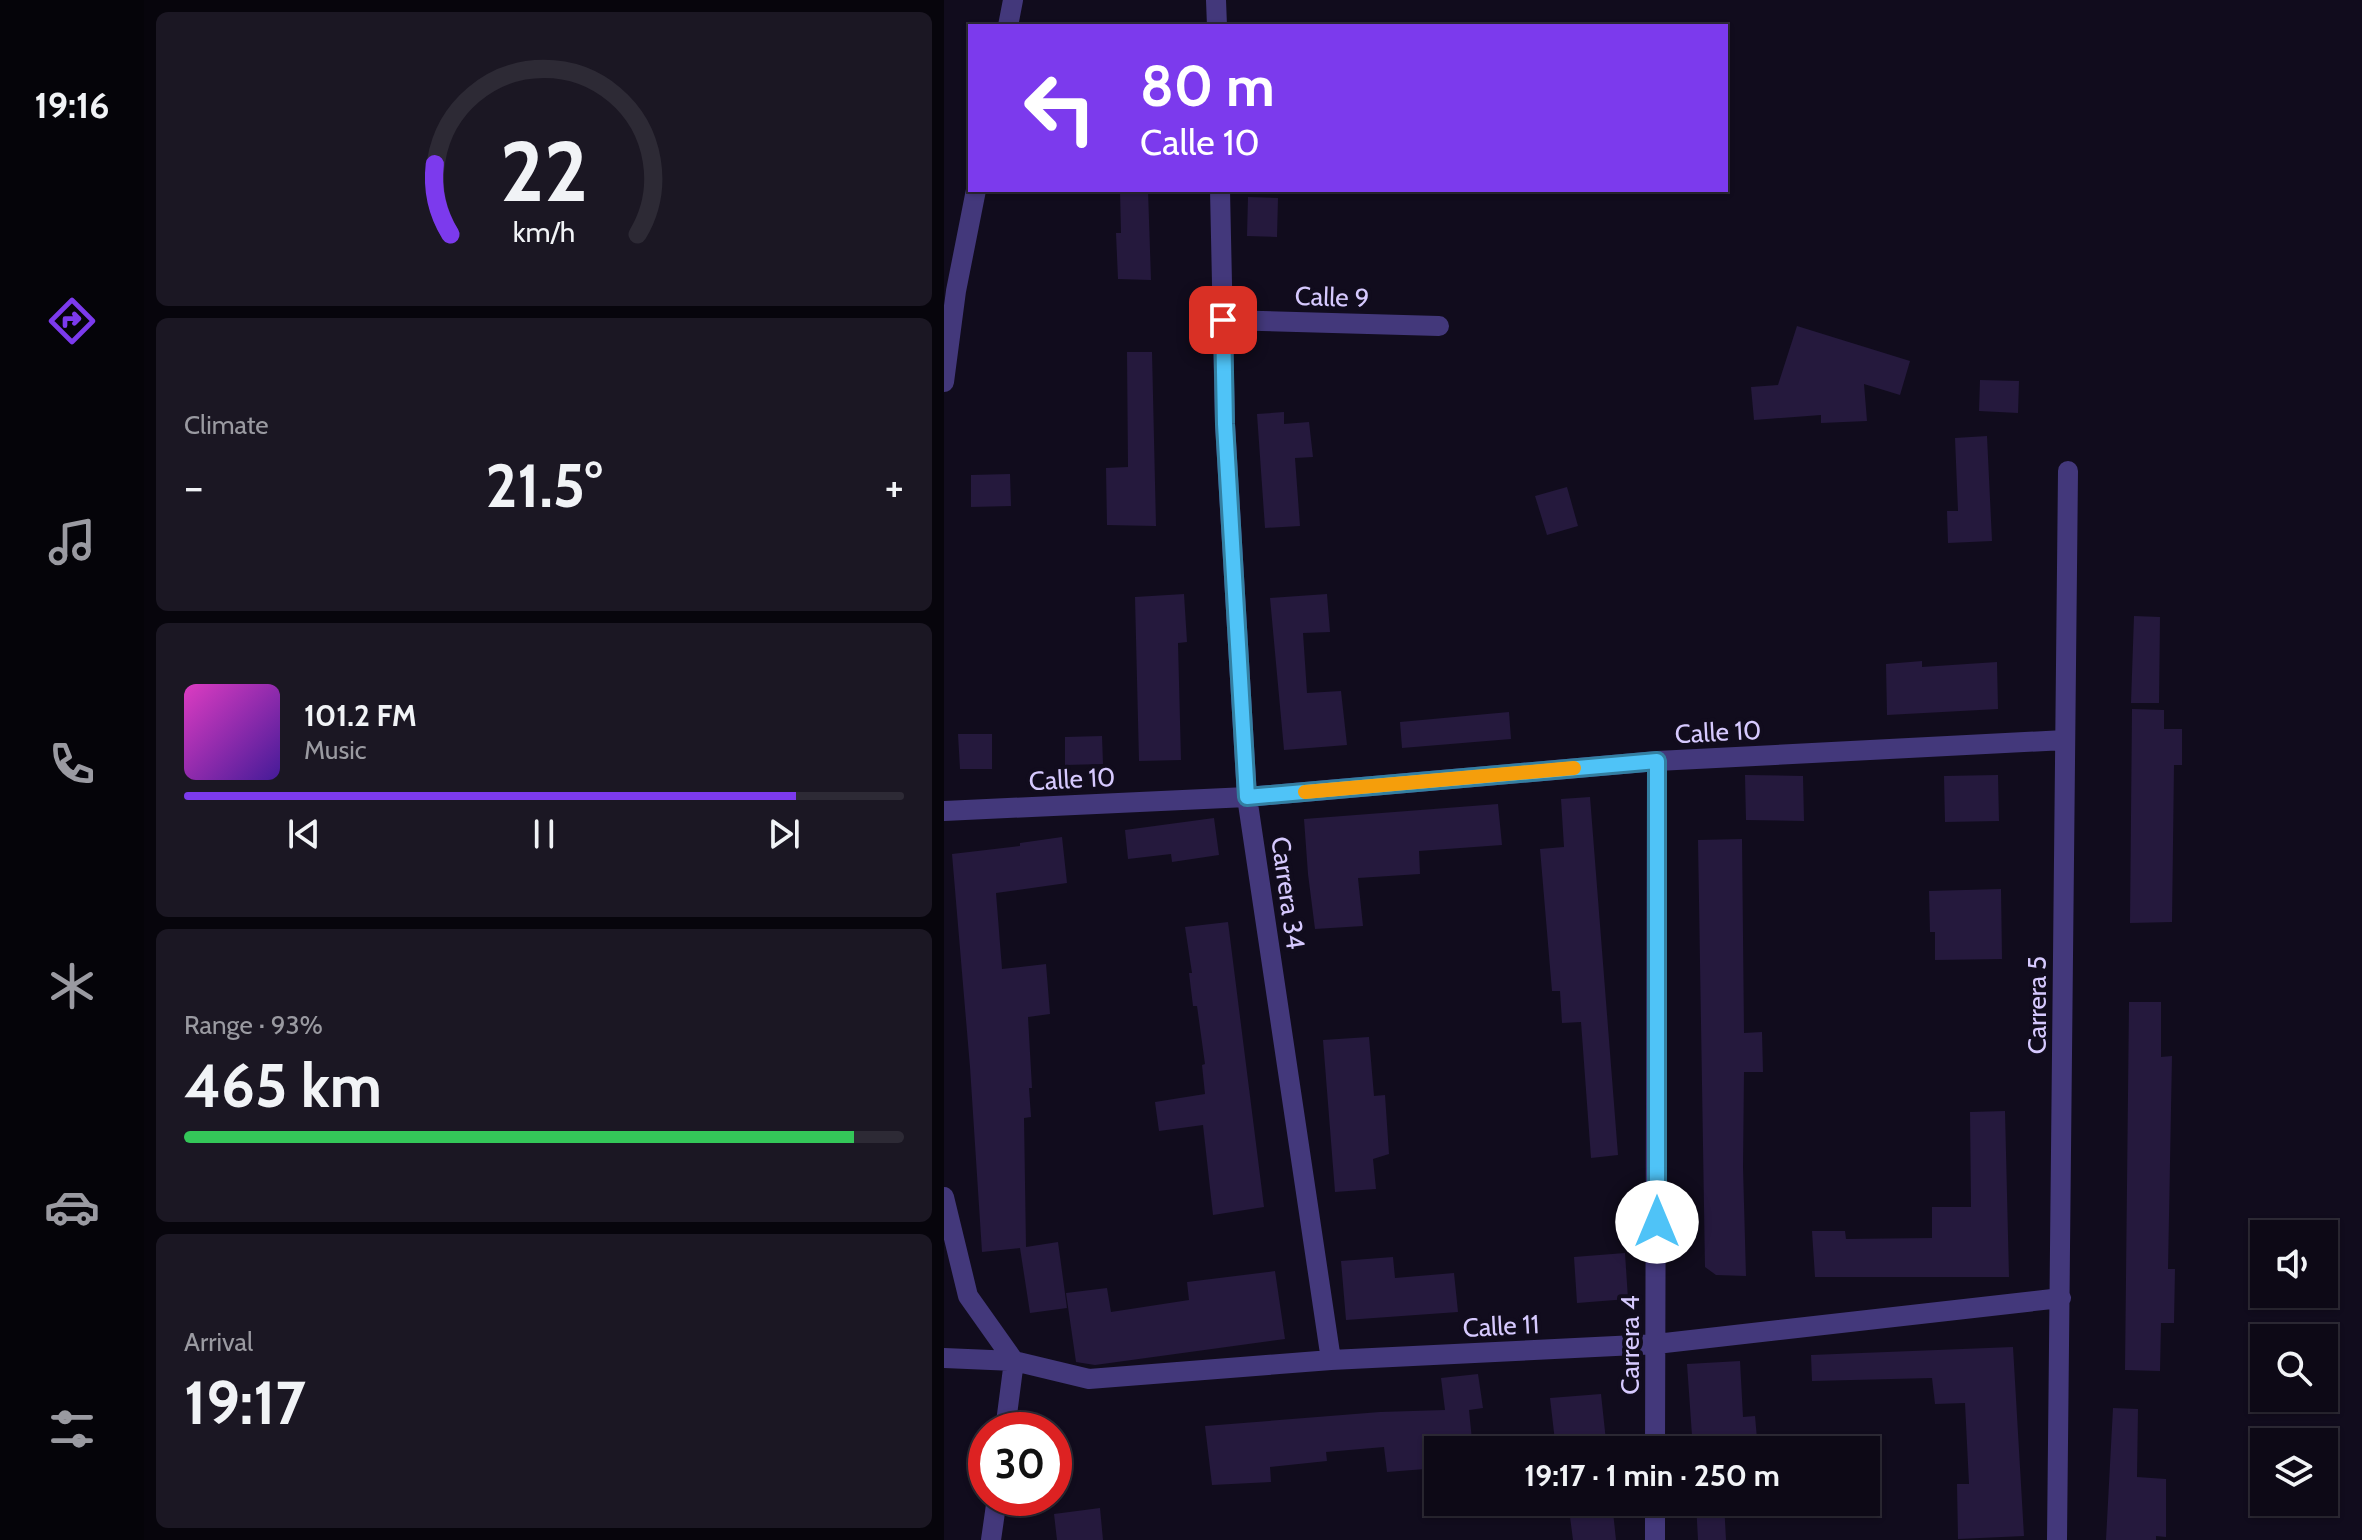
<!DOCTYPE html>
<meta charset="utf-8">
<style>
body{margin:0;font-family:Cabin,sans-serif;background:#1b1723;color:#f1f3f6;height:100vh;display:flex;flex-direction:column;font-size:30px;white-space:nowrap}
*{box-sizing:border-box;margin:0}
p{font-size:26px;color:#9a9aa1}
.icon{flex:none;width:44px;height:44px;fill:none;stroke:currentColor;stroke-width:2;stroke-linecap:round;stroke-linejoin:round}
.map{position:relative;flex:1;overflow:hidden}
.drawer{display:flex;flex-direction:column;gap:12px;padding:12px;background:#07050c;width:800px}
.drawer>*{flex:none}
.top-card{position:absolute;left:24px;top:24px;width:760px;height:168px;border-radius:0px;box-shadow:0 2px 6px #0004,0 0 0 2px #2d2a35;background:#7c3aed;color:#fff;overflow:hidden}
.fabs{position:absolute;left:1306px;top:1220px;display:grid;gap:16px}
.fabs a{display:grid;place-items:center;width:88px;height:88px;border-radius:0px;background:#0d0916;box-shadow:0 2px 6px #0004,0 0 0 2px #2d2a35;font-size:40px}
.speed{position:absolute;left:24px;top:1412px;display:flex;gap:16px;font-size:40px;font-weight:700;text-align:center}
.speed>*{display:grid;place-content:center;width:104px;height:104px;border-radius:50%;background:#0d0916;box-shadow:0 2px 6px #0004,0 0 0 2px #2d2a35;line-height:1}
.speed .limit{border:12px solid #d22;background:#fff;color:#111}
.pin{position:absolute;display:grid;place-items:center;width:68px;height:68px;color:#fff;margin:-34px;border-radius:16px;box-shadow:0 4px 12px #0006}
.me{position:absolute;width:88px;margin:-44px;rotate:0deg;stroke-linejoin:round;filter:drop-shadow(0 0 6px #0008)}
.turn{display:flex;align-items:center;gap:28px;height:168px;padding:0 40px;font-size:36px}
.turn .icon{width:104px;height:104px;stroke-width:2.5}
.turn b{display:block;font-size:56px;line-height:68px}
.big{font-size:60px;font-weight:700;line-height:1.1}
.drawer .widget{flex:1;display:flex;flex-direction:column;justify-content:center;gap:12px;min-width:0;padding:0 28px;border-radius:12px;background:#1b1723}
.drawer .dial{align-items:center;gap:0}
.dial svg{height:208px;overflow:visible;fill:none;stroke:#2d2a35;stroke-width:7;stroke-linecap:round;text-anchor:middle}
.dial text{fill:#f1f3f6;stroke:none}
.song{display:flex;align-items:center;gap:24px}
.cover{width:96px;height:96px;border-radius:12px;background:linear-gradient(135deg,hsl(310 70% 55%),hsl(260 70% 35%))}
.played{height:8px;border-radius:4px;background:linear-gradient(90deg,#7c3aed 85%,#2d2a35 85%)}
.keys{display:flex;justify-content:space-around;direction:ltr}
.heat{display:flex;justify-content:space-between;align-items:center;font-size:44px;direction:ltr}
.charge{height:12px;border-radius:6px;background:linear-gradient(90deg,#34c759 93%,#2d2a35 0)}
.trip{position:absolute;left:480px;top:1436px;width:456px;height:80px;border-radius:0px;background:#0d0916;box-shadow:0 2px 6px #0004,0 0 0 2px #2d2a35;font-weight:700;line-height:80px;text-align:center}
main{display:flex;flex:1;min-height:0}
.tabs{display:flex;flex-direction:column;width:144px;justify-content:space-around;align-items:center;background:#050409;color:#9a9aa1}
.tabs .icon{width:56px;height:56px}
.tabs .current{color:#7c3aed}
.tabs b{font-size:36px;color:#f1f3f6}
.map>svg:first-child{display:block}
.building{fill:#25193d}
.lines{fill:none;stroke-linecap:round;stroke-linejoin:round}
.minor{stroke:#43387b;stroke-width:20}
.route-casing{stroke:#337fa1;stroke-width:20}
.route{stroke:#4fc3f7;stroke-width:14}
.slow{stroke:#f59e0b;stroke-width:14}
.labels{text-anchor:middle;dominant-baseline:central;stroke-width:8;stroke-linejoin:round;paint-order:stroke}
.street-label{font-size:26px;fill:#d6c9fe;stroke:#110c1d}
</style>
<main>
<nav class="tabs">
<b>19:16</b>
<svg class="icon current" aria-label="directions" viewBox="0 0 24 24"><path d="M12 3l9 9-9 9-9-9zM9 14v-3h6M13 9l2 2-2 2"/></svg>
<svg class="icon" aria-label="music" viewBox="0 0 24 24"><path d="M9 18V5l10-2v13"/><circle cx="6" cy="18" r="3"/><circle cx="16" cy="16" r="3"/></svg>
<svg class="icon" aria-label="phone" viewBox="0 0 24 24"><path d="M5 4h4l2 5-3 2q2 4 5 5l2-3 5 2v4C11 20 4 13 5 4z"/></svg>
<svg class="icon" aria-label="climate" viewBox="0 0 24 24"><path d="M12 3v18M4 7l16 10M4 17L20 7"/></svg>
<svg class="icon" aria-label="car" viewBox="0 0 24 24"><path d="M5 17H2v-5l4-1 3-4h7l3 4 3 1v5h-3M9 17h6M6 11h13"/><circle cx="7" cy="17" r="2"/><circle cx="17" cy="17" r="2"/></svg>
<svg class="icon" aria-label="filters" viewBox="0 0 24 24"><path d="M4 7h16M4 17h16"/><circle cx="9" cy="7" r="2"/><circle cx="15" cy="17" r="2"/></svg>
</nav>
<section class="drawer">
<div class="widget dial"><svg viewBox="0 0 100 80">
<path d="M14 69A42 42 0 1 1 86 69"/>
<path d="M14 69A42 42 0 0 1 8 42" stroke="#7c3aed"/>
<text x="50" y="56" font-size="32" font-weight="700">22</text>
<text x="50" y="72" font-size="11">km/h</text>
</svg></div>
<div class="widget"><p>Climate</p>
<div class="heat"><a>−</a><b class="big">21.5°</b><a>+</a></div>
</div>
<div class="widget">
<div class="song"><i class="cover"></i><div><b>101.2 FM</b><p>Music</p></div></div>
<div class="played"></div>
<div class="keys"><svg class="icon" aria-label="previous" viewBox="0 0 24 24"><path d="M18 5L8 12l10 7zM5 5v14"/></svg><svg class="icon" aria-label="pause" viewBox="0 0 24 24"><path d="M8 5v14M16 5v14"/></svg><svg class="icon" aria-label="next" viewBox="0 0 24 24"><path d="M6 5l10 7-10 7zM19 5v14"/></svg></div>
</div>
<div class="widget"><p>Range · 93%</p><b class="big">465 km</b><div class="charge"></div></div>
<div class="widget"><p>Arrival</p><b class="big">19:17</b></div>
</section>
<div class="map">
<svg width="1418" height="1540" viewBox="0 0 1418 1540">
<rect width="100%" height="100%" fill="#110c1d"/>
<path class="building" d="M176 190H204L207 280 174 279 172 233H177Z
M304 197 334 198 333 237 303 236Z
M853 326 966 361 956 395 920 384 923 421 877 423V415L810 420 807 387 834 385Z
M183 352H208L212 526 163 525 162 468 184 467Z
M1036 380 1075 381 1074 413 1035 411Z
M340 412V424L365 422 369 457 351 458 356 526 321 528 313 414Z
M1043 436 1048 541 1004 543 1003 511H1014L1011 438Z
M66 474 67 506 27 507V475Z
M623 487 634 526 603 535 591 496Z
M240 594 243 642 234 643 237 760 195 761 191 597Z
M383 594 386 632 359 633 363 693 397 691 403 745 340 750 326 598Z
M1190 616 1216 617 1215 703H1187Z
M978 661V667L1053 662 1054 709 943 715 942 664Z
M1188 709 1220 710V729H1238V765H1230L1228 922 1186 923Z
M565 712 567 739 458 748 456 722Z
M14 734H48V769H16Z
M158 736 159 764 121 765V737Z
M801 775 859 776 860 821 802 820Z
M1054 775 1055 821 1001 822 1000 776Z
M646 797 674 1155 647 1158 637 1022 618 1023 616 991H608L596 849 620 847 617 799Z
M554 804 558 845 475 851 476 874 414 878 419 926 371 929 364 874 360 819Z
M270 818 275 855 228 862 227 854 184 859 181 830Z
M118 837 123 883 52 893 58 969 102 964 106 1014 84 1017 88 1088H85L87 1117 80 1118 82 1247 114 1242 123 1308 86 1313 76 1248 38 1252 26 1067 8 854 76 846V843Z
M798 839 800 1033 818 1032 819 1072H800L799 1167 802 1276 772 1275 761 1267 754 840Z
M1057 889 1058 959 991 960V932H986L985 891Z
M284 922 320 1207 269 1215 259 1125 215 1131 211 1102 261 1094 258 1065 261 1064 253 1006H249L245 973H248L241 927Z
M1185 1002H1217V1057L1228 1056 1224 1269H1231L1230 1323H1217L1216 1371 1181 1370Z
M425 1037 430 1096 441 1095 445 1154 429 1159 432 1189 391 1192 379 1040Z
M1061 1111 1065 1277H871L868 1231H901L902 1239 988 1238V1207H1027L1026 1112Z
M681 1253 684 1299 633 1303 630 1257Z
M449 1257 451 1278 510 1273 514 1312 402 1320 397 1261Z
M331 1271 341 1339 151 1365 132 1362 122 1293 163 1288 167 1312 245 1300 243 1282Z
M1069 1347 1080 1536 1014 1539 1013 1484H1025L1021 1403 991 1404 988 1378 868 1381 867 1355Z
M796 1361 799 1417 811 1416 814 1450H749L743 1364Z
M534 1374 539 1408 525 1410 529 1450H494V1468L443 1472 440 1447 382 1452 383 1461 326 1467 327 1482 268 1485 261 1426 436 1412 501 1410 497 1378Z
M657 1394 663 1450H612L606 1398Z
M1169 1408 1194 1409 1193 1477 1222 1479V1537L1212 1536V1540H1162Z
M630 1502H668L672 1540H629L625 1509H630Z
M752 1502H780L782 1540H754Z
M156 1508 159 1540H113L110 1514Z"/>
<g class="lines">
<path class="minor" d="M272 0 273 26
M64 26 69 0
M276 190 281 424 303 797 387 1360
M279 320 495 326
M0 382 12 291 32 190
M0 811 303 797 713 761 1121 740
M0 1197 24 1296 70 1361 61 1430
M0 1358 70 1361 145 1379 387 1360 712 1344 1117 1298
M711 1450 713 761
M47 1540 53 1498
M711 1540V1502
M1113 1540 1124 471"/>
</g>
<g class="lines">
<defs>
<path id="route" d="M279 320 281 424 303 797 713 761V1222"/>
</defs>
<use href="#route" class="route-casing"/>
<use href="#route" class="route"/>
<path class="slow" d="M361 792 630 768"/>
</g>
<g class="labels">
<g class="street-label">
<text transform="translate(388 297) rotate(2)">Calle 9</text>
<text transform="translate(774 732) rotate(-3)">Calle 10</text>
<text transform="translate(128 779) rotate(-3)">Calle 10</text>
<text transform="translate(344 893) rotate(82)">Carrera 34</text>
<text transform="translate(1093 1005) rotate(-90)">Carrera 5</text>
<text transform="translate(557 1326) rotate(-3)">Calle 11</text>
<text transform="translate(686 1345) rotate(-90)">Carrera 4</text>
</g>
</g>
</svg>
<div class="fabs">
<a><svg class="icon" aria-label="sound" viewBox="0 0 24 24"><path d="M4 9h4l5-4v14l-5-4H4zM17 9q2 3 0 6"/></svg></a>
<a><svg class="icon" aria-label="search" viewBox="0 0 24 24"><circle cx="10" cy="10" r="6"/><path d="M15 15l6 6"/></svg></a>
<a><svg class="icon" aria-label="layers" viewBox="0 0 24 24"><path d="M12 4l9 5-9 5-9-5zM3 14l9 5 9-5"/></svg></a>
</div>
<div class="speed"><div class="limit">30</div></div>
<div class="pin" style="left:279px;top:320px;background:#d93025"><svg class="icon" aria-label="arrive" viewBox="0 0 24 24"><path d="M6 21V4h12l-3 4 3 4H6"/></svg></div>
<svg class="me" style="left:713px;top:1222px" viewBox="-20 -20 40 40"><circle r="19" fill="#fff"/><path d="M0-13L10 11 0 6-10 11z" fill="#4fc3f7"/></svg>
<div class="trip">19:17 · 1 min · 250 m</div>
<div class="top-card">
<div class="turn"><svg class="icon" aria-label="left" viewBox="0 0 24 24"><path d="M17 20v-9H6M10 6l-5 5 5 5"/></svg><div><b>80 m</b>Calle 10</div></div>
</div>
</div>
</main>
